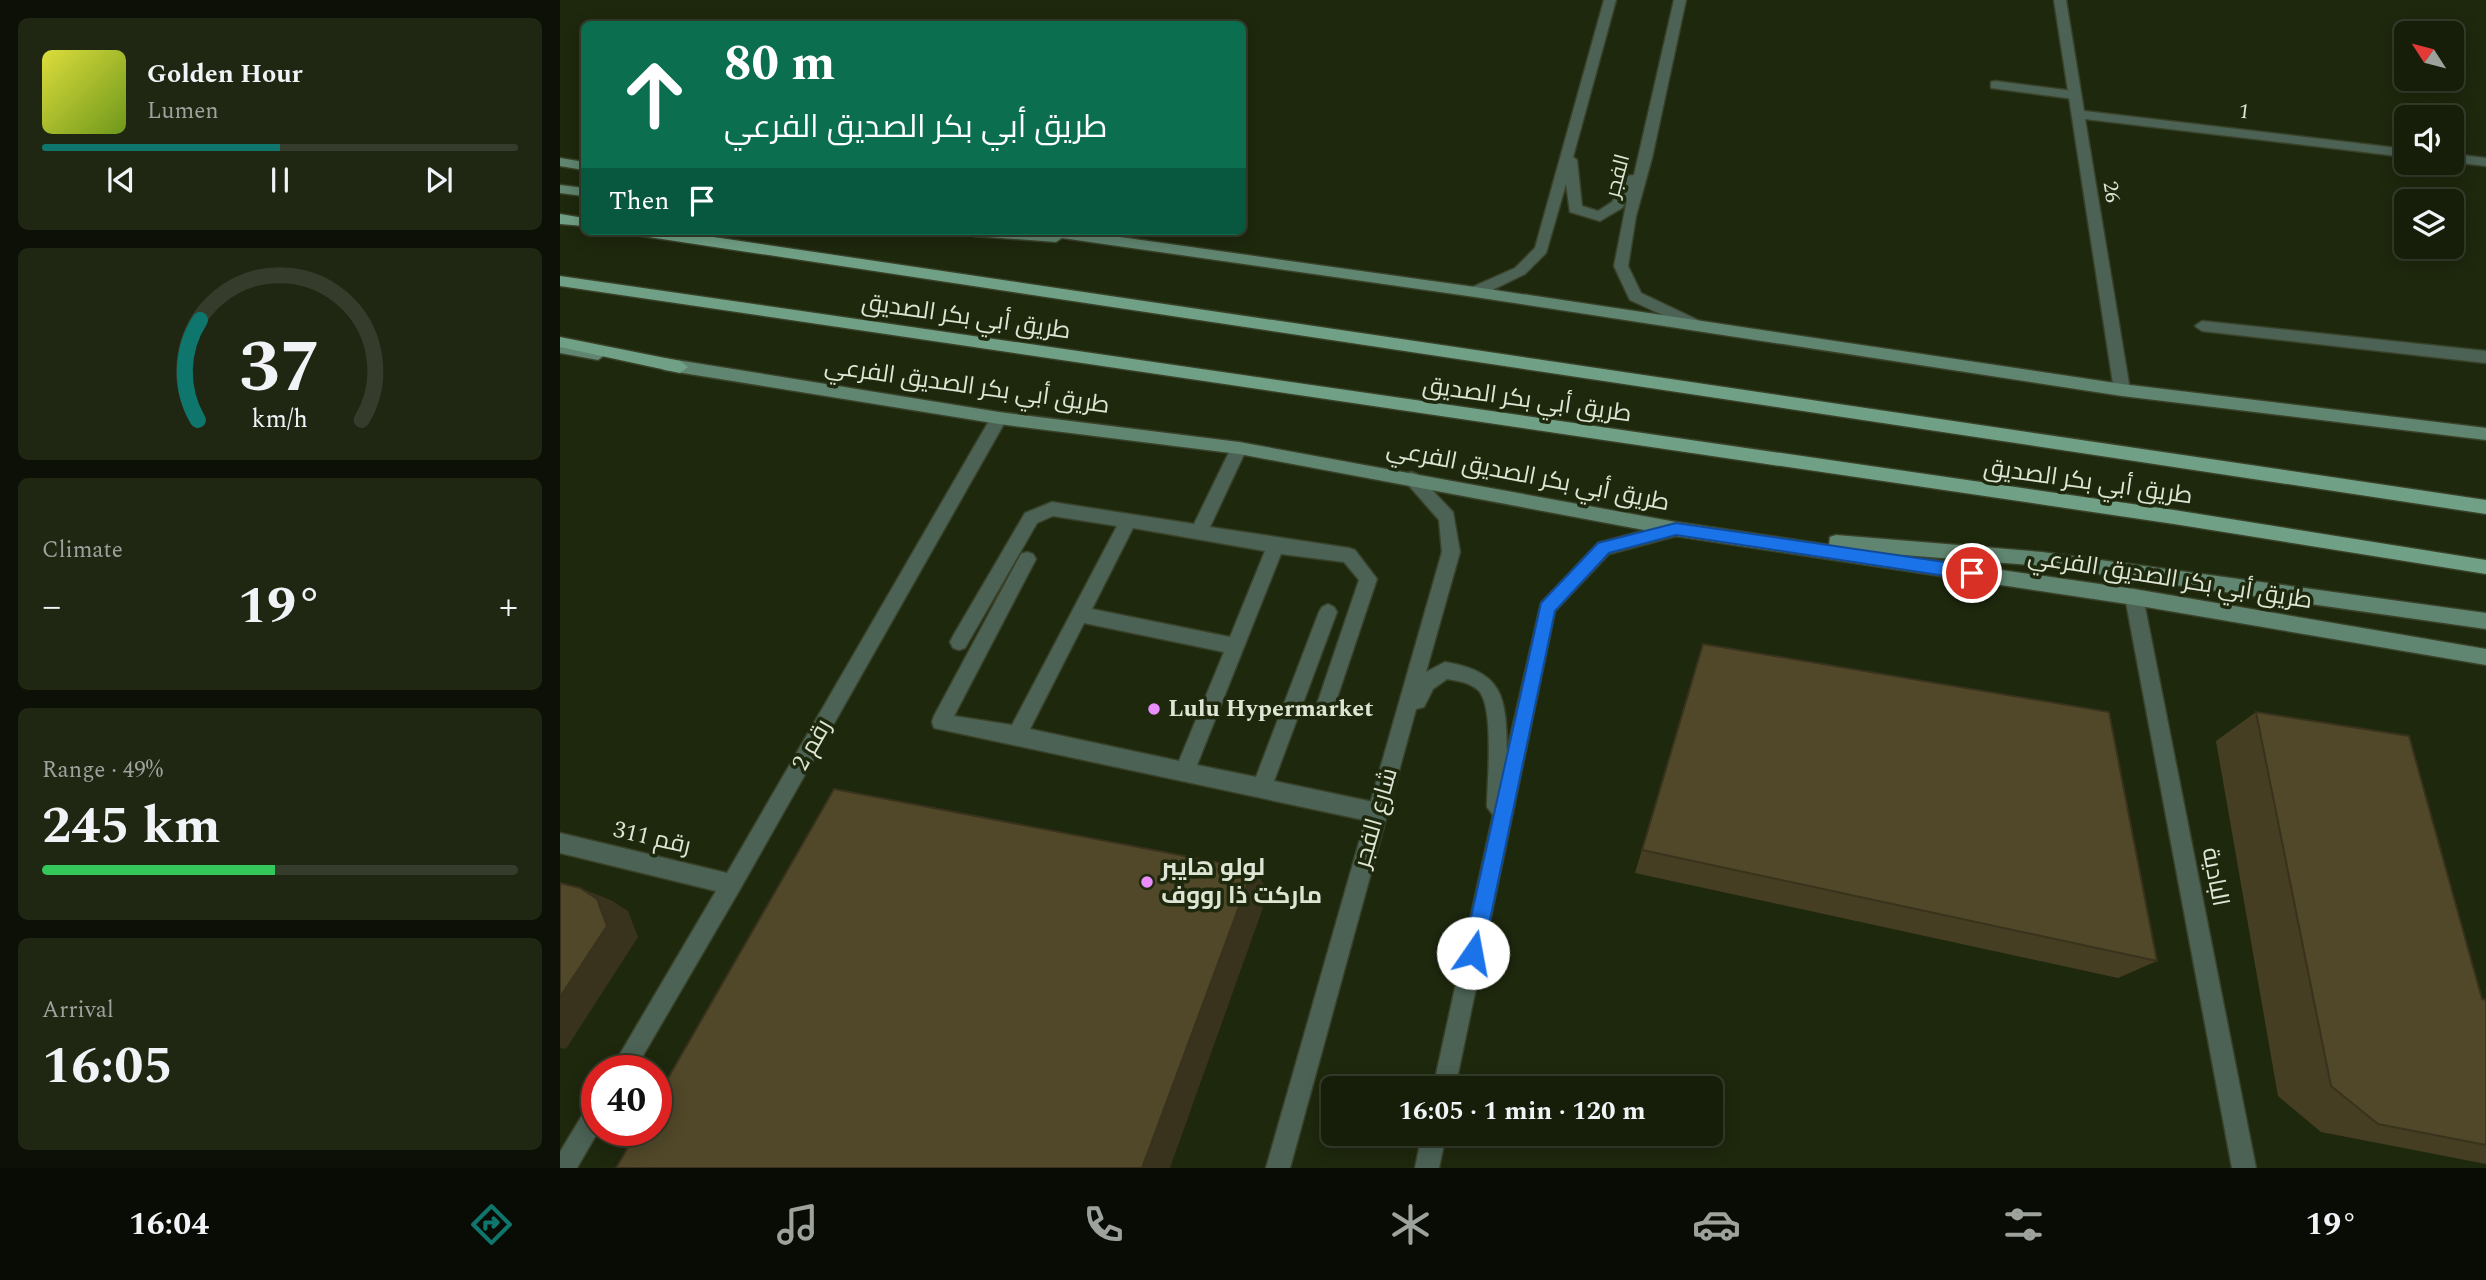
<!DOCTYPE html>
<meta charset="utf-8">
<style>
body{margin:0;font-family:Spectral,Cairo,serif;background:#1f2713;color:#f1f3f6;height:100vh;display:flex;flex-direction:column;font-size:26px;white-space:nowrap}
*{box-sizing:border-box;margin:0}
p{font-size:23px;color:#9ea29c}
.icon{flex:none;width:38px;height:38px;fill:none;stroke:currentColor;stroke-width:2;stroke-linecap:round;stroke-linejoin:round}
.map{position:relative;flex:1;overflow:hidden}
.panel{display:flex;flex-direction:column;gap:18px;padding:18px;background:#0c1006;width:560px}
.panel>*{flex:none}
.top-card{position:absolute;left:21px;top:21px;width:665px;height:214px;border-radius:10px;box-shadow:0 4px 18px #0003,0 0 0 2px #353c2b;background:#0b6e4f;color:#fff;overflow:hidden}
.needle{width:46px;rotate:306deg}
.buttons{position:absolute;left:1834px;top:21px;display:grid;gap:14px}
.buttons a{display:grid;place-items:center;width:70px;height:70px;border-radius:10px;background:#161e0a;box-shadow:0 4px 18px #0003,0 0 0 2px #353c2b;font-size:35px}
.speed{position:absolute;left:21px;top:1055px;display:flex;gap:14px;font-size:35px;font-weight:700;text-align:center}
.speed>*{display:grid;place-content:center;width:91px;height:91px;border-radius:50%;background:#161e0a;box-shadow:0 4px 18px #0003,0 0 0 2px #353c2b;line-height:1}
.speed .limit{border:10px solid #d22;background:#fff;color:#111}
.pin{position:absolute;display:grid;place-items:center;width:60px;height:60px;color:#fff;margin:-30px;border:4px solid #fff;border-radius:50%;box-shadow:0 2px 7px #0007}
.me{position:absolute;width:77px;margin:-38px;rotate:12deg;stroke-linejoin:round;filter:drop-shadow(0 0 5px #0008)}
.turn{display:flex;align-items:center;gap:24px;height:147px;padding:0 28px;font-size:32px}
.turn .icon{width:91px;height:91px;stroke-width:2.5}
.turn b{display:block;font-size:49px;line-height:60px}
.then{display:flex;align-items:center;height:66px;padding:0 28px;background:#0003;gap:14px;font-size:26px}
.big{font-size:52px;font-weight:700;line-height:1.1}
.panel .tile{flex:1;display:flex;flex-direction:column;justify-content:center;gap:10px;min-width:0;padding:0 24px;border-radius:10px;background:#1f2713}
.panel .dial{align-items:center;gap:0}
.dial svg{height:182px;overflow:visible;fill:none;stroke:#353c2b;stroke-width:7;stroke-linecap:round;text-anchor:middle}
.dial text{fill:#f1f3f6;stroke:none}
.song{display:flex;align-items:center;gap:21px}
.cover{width:84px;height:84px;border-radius:10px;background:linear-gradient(135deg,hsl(60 70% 55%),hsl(80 70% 35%))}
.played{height:7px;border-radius:4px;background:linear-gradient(90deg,#0f766e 50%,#353c2b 50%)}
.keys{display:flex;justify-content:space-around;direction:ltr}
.heat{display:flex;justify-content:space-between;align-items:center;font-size:38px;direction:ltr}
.charge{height:10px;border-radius:5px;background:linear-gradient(90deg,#34c759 49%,#353c2b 0)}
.trip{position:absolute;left:761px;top:1076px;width:402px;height:70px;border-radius:10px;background:#161e0a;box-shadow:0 4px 18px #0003,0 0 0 2px #353c2b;font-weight:700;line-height:70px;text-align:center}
.tabs{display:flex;height:112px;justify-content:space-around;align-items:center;background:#090c04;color:#9ea29c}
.tabs .icon{width:49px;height:49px}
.tabs .selected{color:#0f766e}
.tabs b{font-size:32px;color:#f1f3f6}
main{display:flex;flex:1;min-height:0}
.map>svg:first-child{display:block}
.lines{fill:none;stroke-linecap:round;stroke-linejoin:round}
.service-casing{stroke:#394229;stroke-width:3}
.minor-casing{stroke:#394229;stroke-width:3}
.tertiary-casing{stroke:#394229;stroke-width:3}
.secondary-casing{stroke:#394229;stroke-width:3}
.primary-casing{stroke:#394229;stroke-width:3}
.service{fill:#4b6255;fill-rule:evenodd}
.minor{fill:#4b6255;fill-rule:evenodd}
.tertiary{fill:#4b6255;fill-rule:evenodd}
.secondary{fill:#608570;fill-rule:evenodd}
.primary{fill:#70a085;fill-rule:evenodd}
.wall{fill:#463e23}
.shaded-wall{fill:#39321d}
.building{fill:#514829;stroke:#39321d;stroke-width:2}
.route{fill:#1a73e8;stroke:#114b97;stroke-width:2}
.poi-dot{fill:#ea8dfd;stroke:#1e280d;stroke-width:2.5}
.labels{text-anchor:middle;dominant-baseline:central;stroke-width:7;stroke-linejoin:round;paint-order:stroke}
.far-street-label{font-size:21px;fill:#dee5d4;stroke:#1e280d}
.street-label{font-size:24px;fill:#dee5d4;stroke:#1e280d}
.poi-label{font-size:24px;font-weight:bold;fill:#dee5d4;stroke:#1e280d;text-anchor:start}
</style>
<main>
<section class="panel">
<div class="tile">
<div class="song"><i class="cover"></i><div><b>Golden Hour</b><p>Lumen</p></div></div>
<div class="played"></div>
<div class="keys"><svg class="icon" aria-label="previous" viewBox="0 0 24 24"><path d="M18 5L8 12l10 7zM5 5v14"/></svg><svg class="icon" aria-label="pause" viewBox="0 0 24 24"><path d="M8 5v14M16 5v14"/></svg><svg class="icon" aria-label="next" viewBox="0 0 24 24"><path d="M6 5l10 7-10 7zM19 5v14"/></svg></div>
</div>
<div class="tile dial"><svg viewBox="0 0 100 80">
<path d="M14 69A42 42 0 1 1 86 69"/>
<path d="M14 69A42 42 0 0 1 15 25" stroke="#0f766e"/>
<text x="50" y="56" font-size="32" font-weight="700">37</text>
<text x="50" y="72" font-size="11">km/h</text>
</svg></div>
<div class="tile"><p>Climate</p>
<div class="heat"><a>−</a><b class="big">19°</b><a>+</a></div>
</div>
<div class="tile"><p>Range · 49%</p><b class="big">245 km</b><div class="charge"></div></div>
<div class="tile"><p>Arrival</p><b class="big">16:05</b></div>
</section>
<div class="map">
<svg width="1926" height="1168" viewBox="0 0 1926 1168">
<rect width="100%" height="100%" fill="#1e280d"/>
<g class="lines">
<defs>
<path id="service" d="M1435 81 1514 91 1520 95 1514 99 1431 88V82Z
M1642 321 1926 351V363L1642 331 1635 326Z
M679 442 687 448 650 527 789 548 795 550 817 579 774 707 772 713 765 716 758 713 756 707 799 580 784 562 721 554 637 765 696 777 759 612 762 607 768 604 774 607 777 612 714 781 818 803 825 806 828 813 825 820 818 823 374 728 372 722 374 716 461 554 467 552 473 554 476 559 394 716 452 725 557 526 493 516 477 523 405 648 399 650 393 648 390 642 393 636 465 513 492 502 634 524 673 444ZM573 528 705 551 670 637 532 609ZM524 623 664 652 619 761 470 729Z"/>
<path id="minor" d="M1494 0H1506L1524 111 1846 149V157L1525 119 1570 390 1562 396 1554 390Z
M1892 154 1926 158V166L1892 162Z
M439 412 445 414 447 418 445 422 179 891 74 1071H50L156 891 0 853V833L167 873 433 414Z
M1574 589 1580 592 1583 597 1696 1168H1672L1565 597 1568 592Z
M37 1101V1130H39L17 1168H0V1152L29 1104Z"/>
<path id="tertiary" d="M1044 0H1056L1013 157 1017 160 1022 206 1038 211 1052 202 1067 176 1074 175 1114 0H1126L1092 158 1076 216 1068 266 1081 293 1140 321 1142 325 1140 329 1135 330 1070 300 1068 296 1054 266 1067 200 1062 208 1040 221 1010 212 1006 184 986 253 965 274 920 296 915 297 908 292 910 288 955 268 975 248Z
M851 472 857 474 893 512 900 552 866 672 885 662C944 672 946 697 947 751L981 603 1038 543 1116 522 1122 524 1124 529 1122 534 1116 536 1049 554 995 611 895 1088H873L933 815 927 807C927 782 935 706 918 690 909 682 898 681 887 679L873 689 864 707 856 709 730 1168H706L882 552 879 520 843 479 845 474Z
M862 1134H886L879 1168H855Z"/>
<path id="secondary" d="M0 158 24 162V170L0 166Z
M0 185 24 188V196L0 193Z
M407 231H517L915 287 1562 384 1926 428V440L1562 396 915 297 502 238 496 242 414 236Z
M0 343 38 348 46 354 38 360 0 353Z
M104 358 439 412 679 442 1116 522 1269 545 1270 537 1276 535 1482 552 1926 613V629L1482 566 1330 554 1574 589 1926 649V665L1574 605 1116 536 679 454 439 424 104 370 96 364Z"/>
<path id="primary" d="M0 214 24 218V226L0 224Z
M75 231H113L1926 500V514L82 236Z
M0 276 1614 510 1926 560V574L1614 524 0 286Z
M0 337 120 361 128 367 120 373 0 347Z"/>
</defs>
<use href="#service" class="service-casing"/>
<use href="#minor" class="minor-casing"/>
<use href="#tertiary" class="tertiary-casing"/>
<use href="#secondary" class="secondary-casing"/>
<use href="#primary" class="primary-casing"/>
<use href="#service" class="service"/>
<use href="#minor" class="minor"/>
<use href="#tertiary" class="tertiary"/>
<use href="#secondary" class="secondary"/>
<use href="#primary" class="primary"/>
</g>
<path class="wall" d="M1143 644 1597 961 1558 978 1075 873Z
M1696 712 1922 999 1926 1000V1164L1761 1132 1718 1096 1656 741Z"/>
<path class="shaded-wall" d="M693 869 709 891 610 1168H582Z
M20 888 51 900 68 911 78 937 6 1049 0 1048V997Z"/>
<path class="building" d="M1143 644 1549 712 1597 961 1082 850Z
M1696 712 1849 736 1922 999 1926 1000V1145L1818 1124 1771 1086Z
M274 789 693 869 582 1168H56L78 1130H96V1099Z
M0 883 20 888 37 899 47 926 0 997Z"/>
<path class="route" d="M1116 523 1412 566 1418 568 1420 573 1418 578 1412 580 1116 535 1049 553 995 611 923 953 920 960 913 963 906 960 903 953 981 603 1038 543Z"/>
<g class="poi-dot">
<circle cx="594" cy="709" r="7"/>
<circle cx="587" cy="882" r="7"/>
</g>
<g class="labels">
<g class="far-street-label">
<text transform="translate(1684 112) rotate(7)">1</text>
<text transform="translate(1058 176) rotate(-75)">الفجر</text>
<text transform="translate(1551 192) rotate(81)">26</text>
</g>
<g class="street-label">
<text transform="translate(406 317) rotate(8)">طريق أبي بكر الصديق</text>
<text transform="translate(407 386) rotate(8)">طريق أبي بكر الصديق الفرعي</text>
<text transform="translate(967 400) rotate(8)">طريق أبي بكر الصديق</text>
<text transform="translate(968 476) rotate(11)">طريق أبي بكر الصديق الفرعي</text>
<text transform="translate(1528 482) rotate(8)">طريق أبي بكر الصديق</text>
<text transform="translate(1610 579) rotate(9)">طريق أبي بكر الصديق الفرعي</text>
<text transform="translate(252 745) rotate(-60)">رقم 2</text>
<text transform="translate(816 818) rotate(-74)">شارع الفجر</text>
<text transform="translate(92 838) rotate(13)">رقم 311</text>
<text transform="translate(1655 877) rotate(79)">البادية</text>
</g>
<g class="poi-label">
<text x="608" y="709">Lulu Hypermarket</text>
<text x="601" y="868">لولو هايبر<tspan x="601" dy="28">ماركت ذا رووف</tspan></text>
</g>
</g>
</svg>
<div class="buttons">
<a><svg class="needle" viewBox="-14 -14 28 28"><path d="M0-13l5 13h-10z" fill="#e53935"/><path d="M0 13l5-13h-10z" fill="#9ea29c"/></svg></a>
<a><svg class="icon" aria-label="sound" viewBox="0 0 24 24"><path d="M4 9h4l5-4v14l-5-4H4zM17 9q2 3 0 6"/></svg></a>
<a><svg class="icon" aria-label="layers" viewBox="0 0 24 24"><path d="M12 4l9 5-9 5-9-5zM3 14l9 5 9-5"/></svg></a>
</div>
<div class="speed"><div class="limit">40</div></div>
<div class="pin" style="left:1412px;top:573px;background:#d93025"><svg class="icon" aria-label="arrive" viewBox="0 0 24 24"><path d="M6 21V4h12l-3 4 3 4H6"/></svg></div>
<svg class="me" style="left:913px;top:953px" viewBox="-20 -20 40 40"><circle r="19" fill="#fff"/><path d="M0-13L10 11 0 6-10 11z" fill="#1a73e8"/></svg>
<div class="trip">16:05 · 1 min · 120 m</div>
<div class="top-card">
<div class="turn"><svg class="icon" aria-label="ahead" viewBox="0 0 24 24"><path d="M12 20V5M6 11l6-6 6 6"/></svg><div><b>80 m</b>طريق أبي بكر الصديق الفرعي</div></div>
<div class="then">Then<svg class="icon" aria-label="arrive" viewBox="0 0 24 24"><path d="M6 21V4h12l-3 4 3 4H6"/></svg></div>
</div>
</div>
</main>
<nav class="tabs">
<b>16:04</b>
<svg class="icon selected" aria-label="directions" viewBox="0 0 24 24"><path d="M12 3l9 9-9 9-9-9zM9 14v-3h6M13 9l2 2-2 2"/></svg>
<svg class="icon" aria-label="music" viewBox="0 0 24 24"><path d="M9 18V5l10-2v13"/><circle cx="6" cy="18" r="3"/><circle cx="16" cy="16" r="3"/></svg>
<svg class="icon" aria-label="phone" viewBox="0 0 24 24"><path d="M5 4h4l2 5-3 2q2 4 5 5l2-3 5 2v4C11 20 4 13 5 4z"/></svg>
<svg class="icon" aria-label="climate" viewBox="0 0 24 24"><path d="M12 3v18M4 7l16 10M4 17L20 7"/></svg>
<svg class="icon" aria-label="car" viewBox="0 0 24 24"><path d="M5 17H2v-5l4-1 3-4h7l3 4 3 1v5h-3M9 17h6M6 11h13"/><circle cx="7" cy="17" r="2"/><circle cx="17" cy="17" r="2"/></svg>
<svg class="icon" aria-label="filters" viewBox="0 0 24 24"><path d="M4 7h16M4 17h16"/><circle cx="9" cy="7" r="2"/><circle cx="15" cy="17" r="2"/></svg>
<b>19°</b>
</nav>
